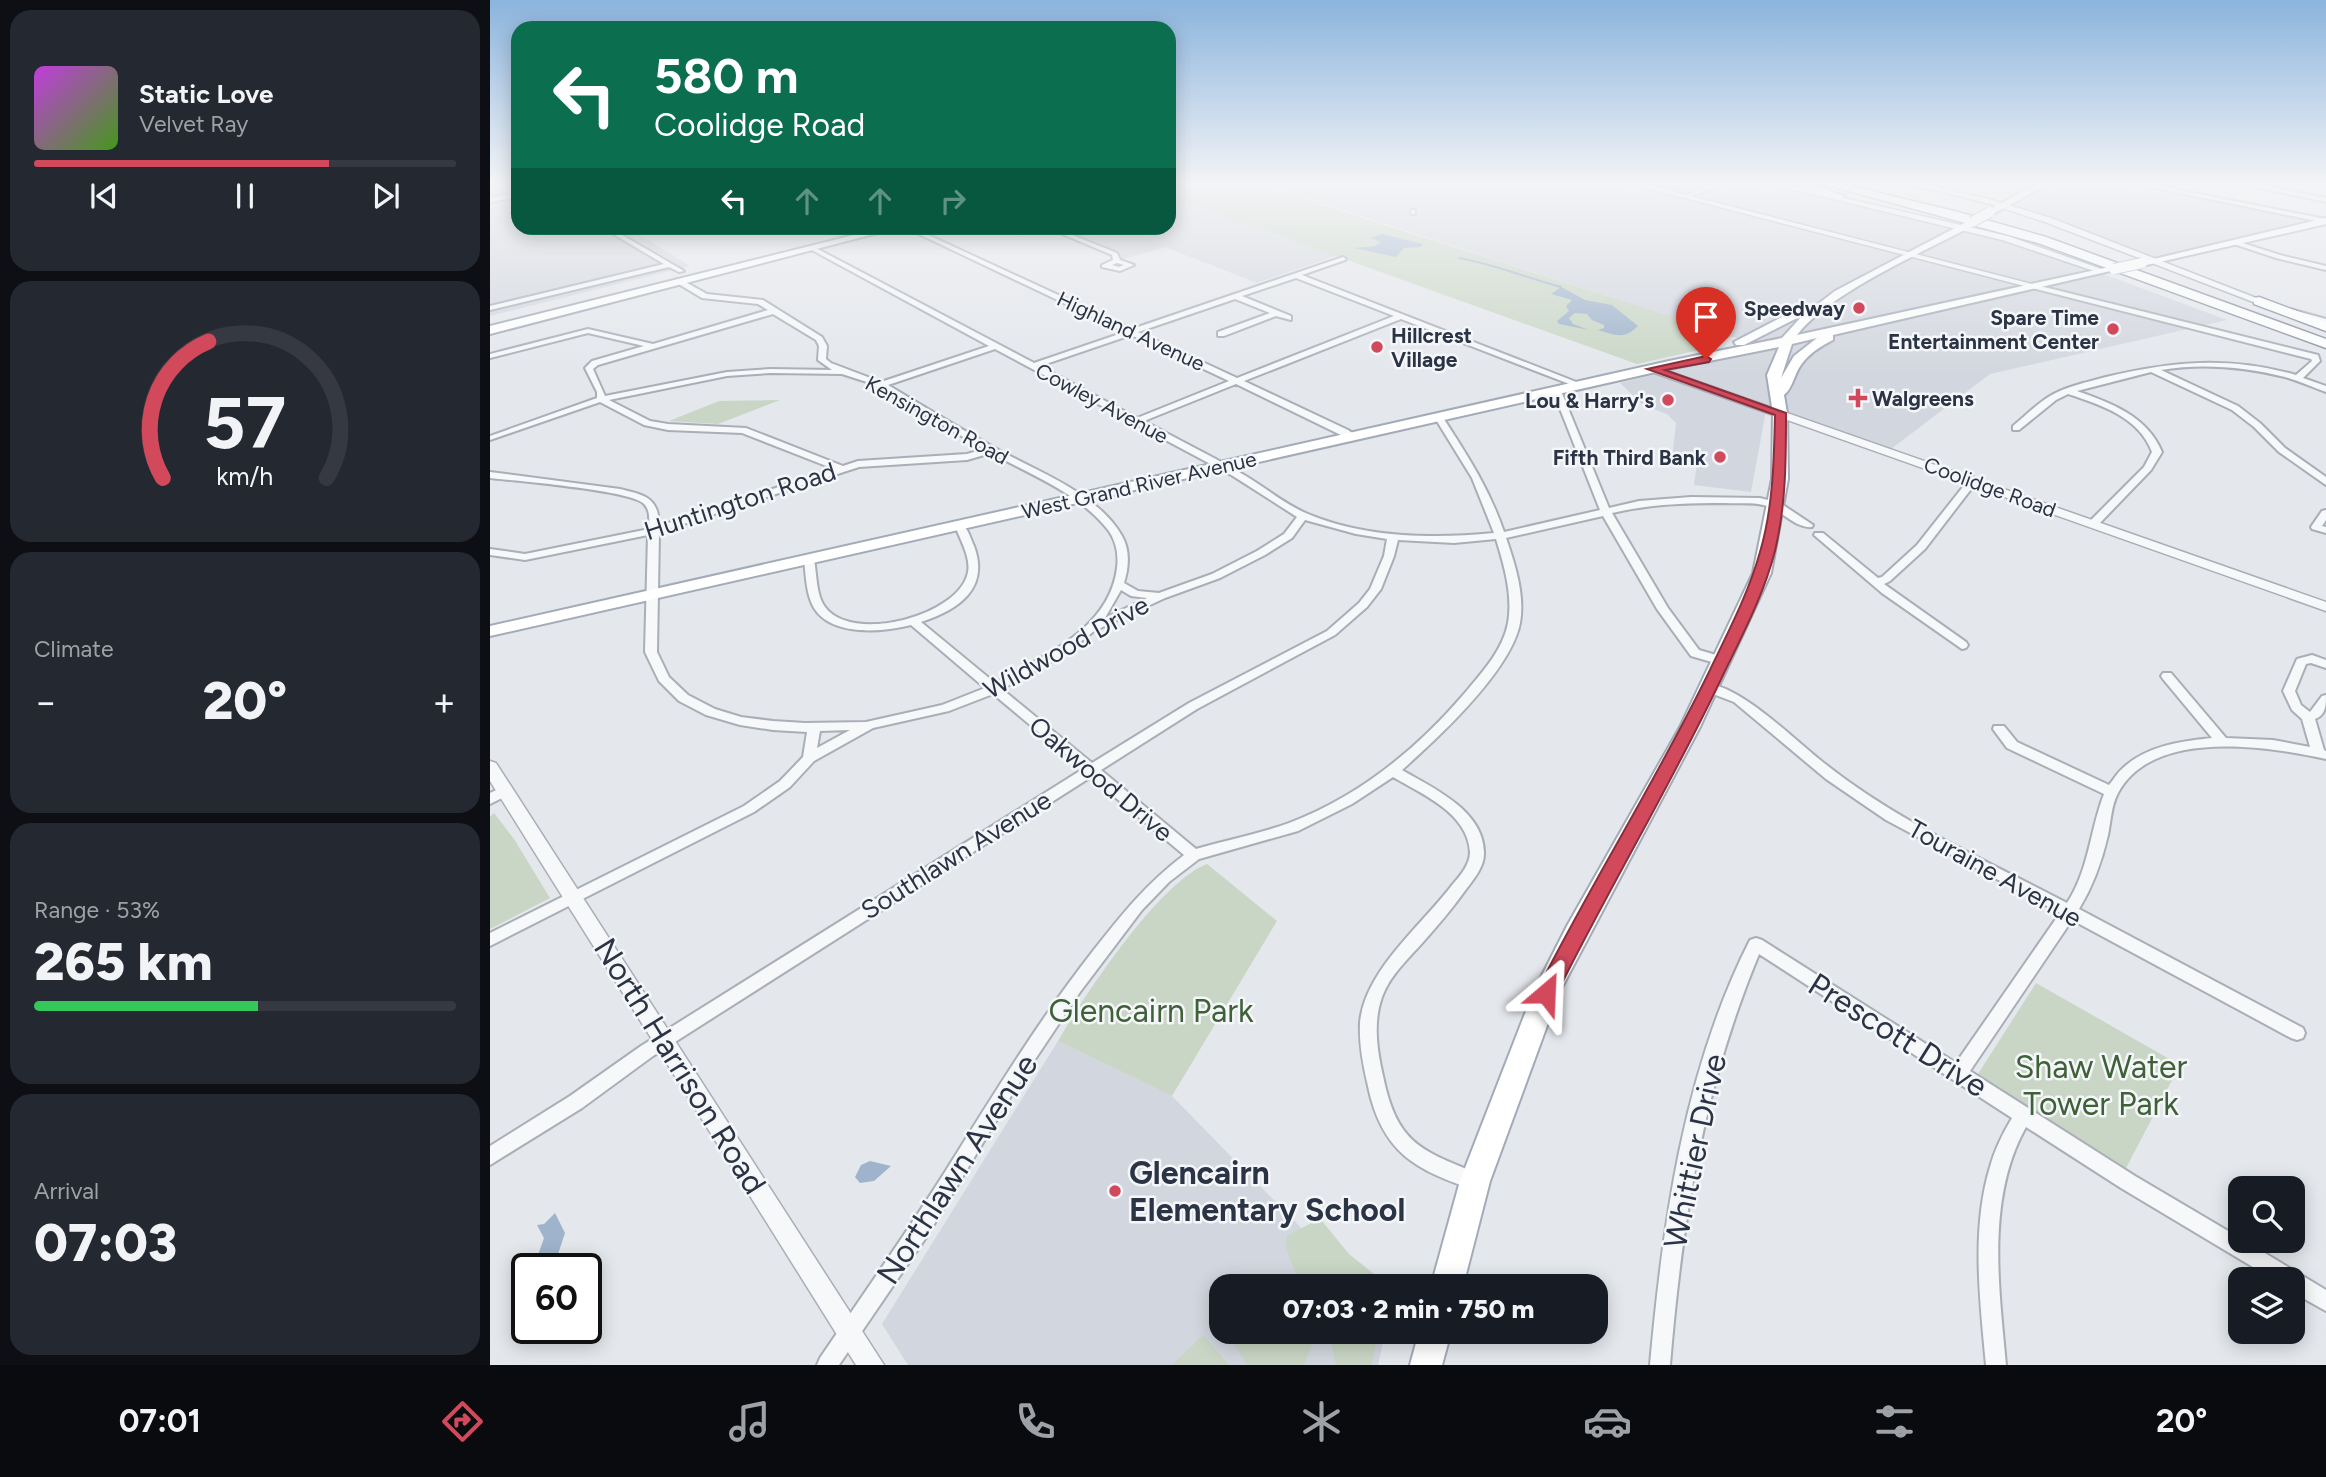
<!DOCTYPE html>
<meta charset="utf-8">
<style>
body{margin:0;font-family:Figtree,sans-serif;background:#242831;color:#f1f3f6;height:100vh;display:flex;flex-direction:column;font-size:26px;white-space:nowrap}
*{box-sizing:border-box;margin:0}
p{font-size:23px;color:#9ea1a6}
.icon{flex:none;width:38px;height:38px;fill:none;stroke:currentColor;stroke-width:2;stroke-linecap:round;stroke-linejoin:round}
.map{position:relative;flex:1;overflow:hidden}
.sheet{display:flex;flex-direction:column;gap:10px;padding:10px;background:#0d0f14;width:490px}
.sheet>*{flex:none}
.banner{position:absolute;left:21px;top:21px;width:665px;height:214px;border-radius:21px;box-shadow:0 4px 18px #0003;background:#0b6e4f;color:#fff;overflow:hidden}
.tools{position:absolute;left:1738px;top:1176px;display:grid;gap:14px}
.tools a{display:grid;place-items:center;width:77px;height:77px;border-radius:14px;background:#171b24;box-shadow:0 4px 18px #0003;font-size:35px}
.speed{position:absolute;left:21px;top:1253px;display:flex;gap:14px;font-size:35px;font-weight:700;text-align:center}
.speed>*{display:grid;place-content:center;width:91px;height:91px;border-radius:50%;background:#171b24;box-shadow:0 4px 18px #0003;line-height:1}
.speed .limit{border:4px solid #111;border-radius:10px;background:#fff;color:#111}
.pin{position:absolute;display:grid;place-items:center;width:60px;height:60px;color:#fff;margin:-72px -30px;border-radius:50% 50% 50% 0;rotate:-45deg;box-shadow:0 0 7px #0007}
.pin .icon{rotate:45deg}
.me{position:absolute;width:77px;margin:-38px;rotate:26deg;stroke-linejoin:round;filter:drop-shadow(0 0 5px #0008)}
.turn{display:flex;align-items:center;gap:24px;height:147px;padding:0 28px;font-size:32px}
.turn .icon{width:91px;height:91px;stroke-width:2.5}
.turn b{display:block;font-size:49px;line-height:60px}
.lanes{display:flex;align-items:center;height:66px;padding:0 28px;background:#0003;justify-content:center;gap:35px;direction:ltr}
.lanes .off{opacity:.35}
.big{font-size:52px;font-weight:800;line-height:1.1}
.sheet .card{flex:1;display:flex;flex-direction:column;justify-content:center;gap:10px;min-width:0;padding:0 24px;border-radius:21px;background:#242831}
.sheet .dial{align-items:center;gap:0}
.dial svg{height:182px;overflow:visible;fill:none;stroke:#363941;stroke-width:7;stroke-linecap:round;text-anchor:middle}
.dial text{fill:#f1f3f6;stroke:none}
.song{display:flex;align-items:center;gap:21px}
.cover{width:84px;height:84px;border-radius:10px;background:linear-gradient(135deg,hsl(290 70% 55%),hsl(100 70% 35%))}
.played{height:7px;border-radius:4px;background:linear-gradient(90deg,#d1495b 70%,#363941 70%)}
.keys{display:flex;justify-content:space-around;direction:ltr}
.heat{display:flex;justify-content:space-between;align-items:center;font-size:38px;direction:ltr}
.charge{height:10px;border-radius:5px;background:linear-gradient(90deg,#34c759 53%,#363941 0)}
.trip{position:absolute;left:719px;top:1274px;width:399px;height:70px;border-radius:21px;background:#171b24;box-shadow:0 4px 18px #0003;font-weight:800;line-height:70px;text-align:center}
.menu{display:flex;height:112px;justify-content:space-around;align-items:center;background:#090b0e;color:#9ea1a6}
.menu .icon{width:49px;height:49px}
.menu .current{color:#d1495b}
.menu b{font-size:32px;color:#f1f3f6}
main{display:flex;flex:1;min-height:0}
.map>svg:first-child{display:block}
.built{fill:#d2d6de}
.green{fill:#c9d6c5}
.water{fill:#9fb4cc}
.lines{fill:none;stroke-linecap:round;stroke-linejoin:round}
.stream{stroke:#9fb4cc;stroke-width:2}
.minor-casing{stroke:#a9aeb7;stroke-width:4}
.tertiary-casing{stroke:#a9aeb7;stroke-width:3}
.primary-casing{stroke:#a3abb8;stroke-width:4}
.motorway-casing{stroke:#8b94a3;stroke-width:3}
.minor{fill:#f7f8fa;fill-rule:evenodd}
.tertiary{fill:#f7f8fa;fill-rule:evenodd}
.primary{fill:#fff;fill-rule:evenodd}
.motorway{fill:#fff;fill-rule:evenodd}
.primary-bridge-casing{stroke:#a3abb8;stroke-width:12;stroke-linecap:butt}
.primary-bridge{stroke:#fff;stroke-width:10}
.route{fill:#d1495b;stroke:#882f3b;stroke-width:2}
.poi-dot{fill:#d1495b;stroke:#f4f6f9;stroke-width:2.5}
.labels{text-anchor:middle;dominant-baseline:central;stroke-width:5;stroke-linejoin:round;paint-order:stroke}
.far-poi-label{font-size:21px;font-weight:bold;fill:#2b3445;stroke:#f4f6f9;text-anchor:end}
.far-street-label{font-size:21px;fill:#2b3445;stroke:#f4f6f9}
.street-label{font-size:26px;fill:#2b3445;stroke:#f4f6f9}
.near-park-label{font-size:32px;fill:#3f6138;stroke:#f4f6f9}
.near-street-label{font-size:32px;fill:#2b3445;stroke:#f4f6f9}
.near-poi-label{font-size:32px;font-weight:bold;fill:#2b3445;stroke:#f4f6f9;text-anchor:start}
</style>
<main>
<section class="sheet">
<div class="card">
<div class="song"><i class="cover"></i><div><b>Static Love</b><p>Velvet Ray</p></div></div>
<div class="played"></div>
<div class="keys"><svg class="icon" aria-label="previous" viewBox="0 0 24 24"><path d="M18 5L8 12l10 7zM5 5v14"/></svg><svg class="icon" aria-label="pause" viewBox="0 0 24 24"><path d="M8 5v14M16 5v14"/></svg><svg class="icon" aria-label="next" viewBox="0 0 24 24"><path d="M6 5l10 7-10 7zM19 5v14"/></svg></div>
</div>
<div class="card dial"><svg viewBox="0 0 100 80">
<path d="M14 69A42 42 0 1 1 86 69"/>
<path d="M14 69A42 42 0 0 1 34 9" stroke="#d1495b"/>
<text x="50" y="56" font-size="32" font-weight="700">57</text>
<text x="50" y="72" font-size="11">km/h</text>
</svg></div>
<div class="card"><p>Climate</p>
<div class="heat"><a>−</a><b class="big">20°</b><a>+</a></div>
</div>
<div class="card"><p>Range · 53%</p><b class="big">265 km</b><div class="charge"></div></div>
<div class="card"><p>Arrival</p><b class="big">07:03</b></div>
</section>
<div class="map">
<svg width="1836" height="1365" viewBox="0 0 1836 1365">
<rect width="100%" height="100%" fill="#e4e7ec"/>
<path class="built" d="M0 183H28V228H139L200 266 0 316Z
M769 183H1273L1520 243 1608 272 1737 320 1500 374 1401 449 1277 405 1261 492 1204 485 1207 463 1182 459 1186 423 1177 414 1153 405 1130 383 1179 371 1259 342Z
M1568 183H1637L1823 220 1665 257 1524 207Z
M679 196 846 256 767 283 675 247 630 260 554 228H679Z
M568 1041 682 1096 868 1286H732V1332H895L888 1365H418L392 1324Z"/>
<path class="green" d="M679 183H763L1243 336 1209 350 1147 364 679 196Z
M290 400 228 424 179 421 229 401Z
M4 813 24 839 60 898 0 929V817Z
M717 864 787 921 682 1096 568 1041C594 996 669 882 717 864Z
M1546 983 1690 1065 1636 1168 1488 1074Z
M825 1221H832L859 1254 899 1286H815C806 1274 793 1251 797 1236Z
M742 1332H826V1333L814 1365H757L742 1341Z
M839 1332H889L881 1365H846Z
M713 1335 739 1365H682Z"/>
<path class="water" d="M892 234 933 244 930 247 914 248 906 257 864 248 885 246 891 242 880 238Z
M1071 287 1095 300 1122 305 1148 326C1134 340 1125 335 1108 330L1114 328V325L1102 320 1097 314 1085 313 1079 318 1083 324 1099 330 1069 324 1067 321 1079 311 1076 306 1082 300 1061 294Z
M380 1161 401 1166 384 1181 370 1183 365 1177 371 1165Z
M65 1213 75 1233 68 1254 47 1258 54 1238 47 1225 54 1224Z"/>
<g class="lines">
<path class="stream" d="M969 258C1004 264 1037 278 1071 287"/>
<defs>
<path id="minor" d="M1227 183H1235L1198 198 1193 197Z
M1642 183H1653L1835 219 1836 223Z
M1746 183H1758L1836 198V202Z
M28 193V197L0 202V198Z
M921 210H925V214H921Z
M113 228H120L194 271 189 272 179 267 0 310V306L174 264Z
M416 228H423L642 329 853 257 856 259 855 260 812 275 1094 385 1087 387 911 319 754 381 858 430 865 435V439H859L746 384 654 421C685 438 718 454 749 472 771 484 795 505 818 514 876 538 943 539 1004 533L982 478 945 418 949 415 952 416C977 455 999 488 1014 532L1110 510 1063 391 1067 388 1071 391 1119 508 1149 501 1201 497 1270 498 1290 503 1323 525 1322 527C1305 529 1290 508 1273 505 1261 502 1248 504 1235 503 1197 503 1160 504 1122 513L1178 608 1209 650 1236 658 1238 661 1232 665 1201 656 1167 609 1113 516 1016 538C1025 564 1035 595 1030 623 1021 671 948 738 912 770 943 788 995 811 994 854 994 868 982 881 974 892 962 909 948 925 934 941 919 958 900 975 892 997 883 1022 887 1050 893 1076 907 1145 932 1151 992 1175L994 1181 992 1187 985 1190C926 1170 892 1153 878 1086 873 1065 869 1045 870 1023 874 971 933 924 963 884 971 875 980 864 980 852 978 813 932 794 903 777L862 804 808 831 709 859 679 882 652 910 590 992 524 1091 437 1236 349 1365H327L330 1358C372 1296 415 1235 455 1172 502 1097 548 1021 603 951 632 914 656 884 694 855L601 777 163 1056 92 1108 0 1165V1146L80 1096 151 1046 593 769 503 694 459 711 383 728 324 761 300 787 264 812 0 946V933L254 806 290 781 313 757 317 732 283 730 250 725 216 715 189 701 169 681 155 652 158 535 35 560 0 555V549L35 554 159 529C159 520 161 510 153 503 137 490 27 481 0 478V472L130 489C154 495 169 497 169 526L344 469 252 433 178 430 154 425 110 402 0 440V436L107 398V392L95 368 102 361 154 346 98 333 0 358V354L98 329 163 344 278 310 268 304 212 298 187 283V279H190L217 294 273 300 332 337 337 346 336 359 341 363 391 382 499 346 320 249 319 248 322 246 544 363 635 332ZM806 278 904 316 747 378 648 332 745 299 780 313 728 332V336H734L786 316 801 320V316L752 296ZM283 314 326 340 329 346 328 360 342 370 281 369 237 372 115 396 103 369 108 365ZM641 335 739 381 647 418 550 366ZM505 349 743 476 807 517 794 534 767 551 722 574 669 593 648 591 634 583C639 567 640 550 632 536 608 493 546 471 505 448 469 428 433 406 398 385ZM281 373 352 374 380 383 494 449 477 454 368 461 353 466 256 428 178 424 160 421 119 400 237 376ZM501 453C539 474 584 491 613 524 625 536 629 552 627 568 619 630 553 656 505 683L431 622C468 610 500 589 484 546 480 538 478 527 470 523L465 526C470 539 481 558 478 572 470 616 362 644 335 607 326 595 327 575 324 560L319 557 314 560C316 576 316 594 324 608 342 637 393 632 421 625L495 688 452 705 376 722 315 723 283 721 251 717 225 709 198 695 179 677 167 652 169 532 369 467 477 460ZM815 520 866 534 897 539 894 556 880 589 869 603 837 631 699 703 602 763 512 689 578 652 604 631 675 598 730 578 775 555 802 538ZM1006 539C1014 565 1023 595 1018 623 1013 650 991 674 974 694 926 750 868 797 799 823 769 834 737 840 706 849L611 770 707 709 845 635 877 607 891 589 904 556 908 540 964 543ZM631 590 641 596 657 598 615 618ZM360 730 327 748 330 731Z
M558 228H565L627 253 630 260 644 265 630 271 612 267V265L623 260 622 255ZM627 263 634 265 629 267 622 265Z
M1746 241 1790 255 1836 266V270L1786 258 1744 244 1743 243Z
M1542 284 1828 355 1830 361 1813 378 1836 386V392C1822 387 1809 381 1795 377 1755 367 1712 363 1671 370L1748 406 1770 423 1795 448 1836 477V485L1789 452 1764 427 1742 410 1661 372 1587 391C1621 403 1657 416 1672 452L1661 470 1607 526H1599V522L1654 467 1662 452C1649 417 1611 405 1578 394L1566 400 1529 430H1523V426C1535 416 1547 404 1560 396 1577 386 1598 382 1616 377 1683 361 1739 356 1806 375L1822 361 1821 359 1542 288Z
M1800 309 1836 319V323L1800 313Z
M1483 477 1488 480 1435 549 1400 581 1394 584 1476 642 1478 645 1476 648 1472 649 1392 593 1324 535 1325 533H1333L1388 578 1392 577 1427 545 1480 478Z
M1836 510V520L1832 526 1836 527V533L1822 529 1821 527 1832 511Z
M1822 655 1836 660V668L1821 663 1816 664 1805 691 1811 705 1820 712 1832 696 1836 695C1836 705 1836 715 1825 719L1834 750 1836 751V759C1777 746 1663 728 1628 793 1621 806 1621 821 1618 835 1612 861 1603 886 1589 909L1813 1028 1815 1033 1813 1038 1807 1040 1801 1038 1582 920 1480 1071 1645 1176 1750 1238V1241H1755L1836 1290V1311L1802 1292V1279H1783L1631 1188 1536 1127C1496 1198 1509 1287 1516 1365H1496C1490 1301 1481 1229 1500 1167 1505 1149 1513 1133 1522 1118L1269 954C1213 1089 1192 1220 1180 1365H1160C1173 1221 1194 1070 1260 940L1266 938 1272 940 1466 1063 1570 913 1396 820 1336 779 1244 702 1215 691 1213 688 1215 685C1244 680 1305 740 1329 759 1402 819 1493 859 1577 903 1599 870 1600 830 1614 794L1517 748 1503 729 1504 726H1514L1527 742 1619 785C1624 779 1628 772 1633 768 1656 746 1692 741 1722 738L1673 679 1671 676 1673 673H1681L1736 738 1783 740 1820 747 1812 719 1802 710 1793 691 1807 659Z
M15 786 20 788 22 791 20 794 0 804V793Z"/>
<path id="tertiary" d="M1137 183H1150L1550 286 1542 288Z
M1277 183H1290L1518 236 1617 271 1610 273 1512 240Z
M1417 183H1430L1502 200 1561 218 1774 301 1766 303 1555 222 1500 204Z
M1163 366 1836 602V611L1159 371 1158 369Z
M0 761 6 763 394 1365H366L0 781Z"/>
<path id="primary" d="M1548 183H1560L1503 214 1495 212Z
M1836 218V224L1652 266 1647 263Z
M1482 219 1486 220V224C1436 251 1340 292 1307 335L1624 266 1629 269 1343 335V340C1331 346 1319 353 1311 365 1304 374 1303 388 1294 395L1297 413 1298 479 1281 573 1210 727 1069 993 1000 1181 973 1286H941L970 1181 1043 993 1077 926 1190 727 1263 573 1282 479 1283 413 1277 375 1289 347 1179 369 0 636V626L1179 361 1292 338 1313 315 1254 345H1246L1244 342 1313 306 1323 308 1345 291ZM1327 338 1304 356 1291 378 1302 344Z
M392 228H407L0 334V326Z
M929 1332H961L952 1365H920Z"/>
<path id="motorway" d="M1301 183H1317L1355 196 1349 199Z
M1330 183H1348L1468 212 1556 237 1836 339V348L1548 243Z
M1410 183H1435L1446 187 1440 190Z
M1769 297 1836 322V331L1764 304V298Z"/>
</defs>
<use href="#minor" class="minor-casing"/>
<use href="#tertiary" class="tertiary-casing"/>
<use href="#primary" class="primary-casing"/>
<use href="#motorway" class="motorway-casing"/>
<use href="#minor" class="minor"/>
<use href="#tertiary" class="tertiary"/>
<use href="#primary" class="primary"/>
<use href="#motorway" class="motorway"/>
<defs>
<path id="primary-bridge" d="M1482 222 1500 212
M1624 269 1652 263"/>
</defs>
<use href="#primary-bridge" class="primary-bridge-casing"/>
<use href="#primary-bridge" class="primary-bridge"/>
</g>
<linearGradient id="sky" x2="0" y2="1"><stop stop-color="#8bb4dd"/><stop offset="0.49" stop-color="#f3f4f6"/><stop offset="1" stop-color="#f3f4f6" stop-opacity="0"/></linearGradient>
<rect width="1836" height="374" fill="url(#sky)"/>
<path class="route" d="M1216 356 1221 359 1219 362 1175 370 1296 413C1296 460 1296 505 1285 551 1274 594 1253 634 1234 673 1182 784 1118 889 1064 999L1056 1001 1049 999 1046 993C1100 885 1165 783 1218 674 1237 634 1258 595 1270 552 1283 508 1284 461 1285 415L1157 369Z"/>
<g class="poi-dot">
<circle cx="1369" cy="308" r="7"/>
<circle cx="1623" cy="329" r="7"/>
<circle cx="887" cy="347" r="7"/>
<path d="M1364.5 387.5h7v7h7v7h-7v7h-7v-7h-7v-7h7z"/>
<circle cx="1178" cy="400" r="7"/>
<circle cx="1230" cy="457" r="7"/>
<circle cx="625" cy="1191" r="7"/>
</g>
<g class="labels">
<g class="far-poi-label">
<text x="1355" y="308">Speedway</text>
<text x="1609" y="317">Spare Time<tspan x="1609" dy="24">Entertainment Center</tspan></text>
<text x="901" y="335" text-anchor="start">Hillcrest<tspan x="901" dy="24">Village</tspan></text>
<text x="1382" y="398" text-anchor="start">Walgreens</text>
<text x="1164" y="400">Lou &amp; Harry's</text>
<text x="1216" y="457">Fifth Third Bank</text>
</g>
<g class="far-street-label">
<text transform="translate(641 331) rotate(25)">Highland Avenue</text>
<text transform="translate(612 403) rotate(28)">Cowley Avenue</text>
<text transform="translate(447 420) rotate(29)">Kensington Road</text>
<text transform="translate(649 485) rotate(-13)">West Grand River Avenue</text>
<text transform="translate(1500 487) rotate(20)">Coolidge Road</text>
</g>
<g class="street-label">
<text transform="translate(250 501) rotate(-18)">Huntington Road</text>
<text transform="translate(576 647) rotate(-29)">Wildwood Drive</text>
<text transform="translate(611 779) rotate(40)">Oakwood Drive</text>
<text transform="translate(466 855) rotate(-32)">Southlawn Avenue</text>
<text transform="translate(1505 873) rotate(29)">Touraine Avenue</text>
</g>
<g class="near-park-label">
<text x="661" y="1011">Glencairn Park</text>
<text x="1611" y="1067">Shaw Water<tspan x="1611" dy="37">Tower Park</tspan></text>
</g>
<g class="near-street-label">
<text transform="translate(1408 1035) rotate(32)">Prescott Drive</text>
<text transform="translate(190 1066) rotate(58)">North Harrison Road</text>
<text transform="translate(1205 1151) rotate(-78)">Whittier Drive</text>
<text transform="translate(467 1169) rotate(-57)">Northlawn Avenue</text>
</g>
<g class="near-poi-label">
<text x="639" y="1173">Glencairn<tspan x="639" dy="37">Elementary School</tspan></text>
</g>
</g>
</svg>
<div class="tools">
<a><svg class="icon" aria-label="search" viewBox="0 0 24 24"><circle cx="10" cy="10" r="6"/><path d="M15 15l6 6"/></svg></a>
<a><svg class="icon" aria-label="layers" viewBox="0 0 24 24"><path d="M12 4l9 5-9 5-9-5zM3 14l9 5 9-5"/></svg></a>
</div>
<div class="speed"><div class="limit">60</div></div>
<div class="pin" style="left:1216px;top:359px;background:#d93025"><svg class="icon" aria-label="arrive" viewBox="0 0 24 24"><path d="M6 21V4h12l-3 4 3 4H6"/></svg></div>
<svg class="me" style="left:1056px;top:993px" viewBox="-20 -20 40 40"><path d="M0-17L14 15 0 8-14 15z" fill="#d1495b" stroke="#fff" stroke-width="4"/></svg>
<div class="trip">07:03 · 2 min · 750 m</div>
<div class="banner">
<div class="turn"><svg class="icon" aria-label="left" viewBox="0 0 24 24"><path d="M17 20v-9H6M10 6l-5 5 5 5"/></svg><div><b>580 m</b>Coolidge Road</div></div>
<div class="lanes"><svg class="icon" aria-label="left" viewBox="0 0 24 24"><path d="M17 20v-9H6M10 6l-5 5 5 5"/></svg><svg class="icon off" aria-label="ahead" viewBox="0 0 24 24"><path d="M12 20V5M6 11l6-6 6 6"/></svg><svg class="icon off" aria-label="ahead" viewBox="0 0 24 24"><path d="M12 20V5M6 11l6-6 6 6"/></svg><svg class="icon off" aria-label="right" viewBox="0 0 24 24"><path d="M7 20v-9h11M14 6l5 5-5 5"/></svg></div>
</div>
</div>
</main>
<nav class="menu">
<b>07:01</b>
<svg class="icon current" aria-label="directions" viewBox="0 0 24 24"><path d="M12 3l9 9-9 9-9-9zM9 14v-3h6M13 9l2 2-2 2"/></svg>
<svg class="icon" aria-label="music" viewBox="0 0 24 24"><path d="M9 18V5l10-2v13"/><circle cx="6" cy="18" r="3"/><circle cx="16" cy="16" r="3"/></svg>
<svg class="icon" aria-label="phone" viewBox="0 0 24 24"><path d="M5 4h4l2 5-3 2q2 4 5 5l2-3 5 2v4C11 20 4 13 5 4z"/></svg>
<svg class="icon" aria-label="climate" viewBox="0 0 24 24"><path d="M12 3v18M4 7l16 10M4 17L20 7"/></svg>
<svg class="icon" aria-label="car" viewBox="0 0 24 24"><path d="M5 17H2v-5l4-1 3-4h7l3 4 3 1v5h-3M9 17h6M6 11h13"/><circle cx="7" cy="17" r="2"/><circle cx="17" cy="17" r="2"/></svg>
<svg class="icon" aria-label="filters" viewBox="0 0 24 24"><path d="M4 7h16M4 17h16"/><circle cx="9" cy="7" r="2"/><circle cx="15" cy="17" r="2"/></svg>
<b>20°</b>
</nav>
